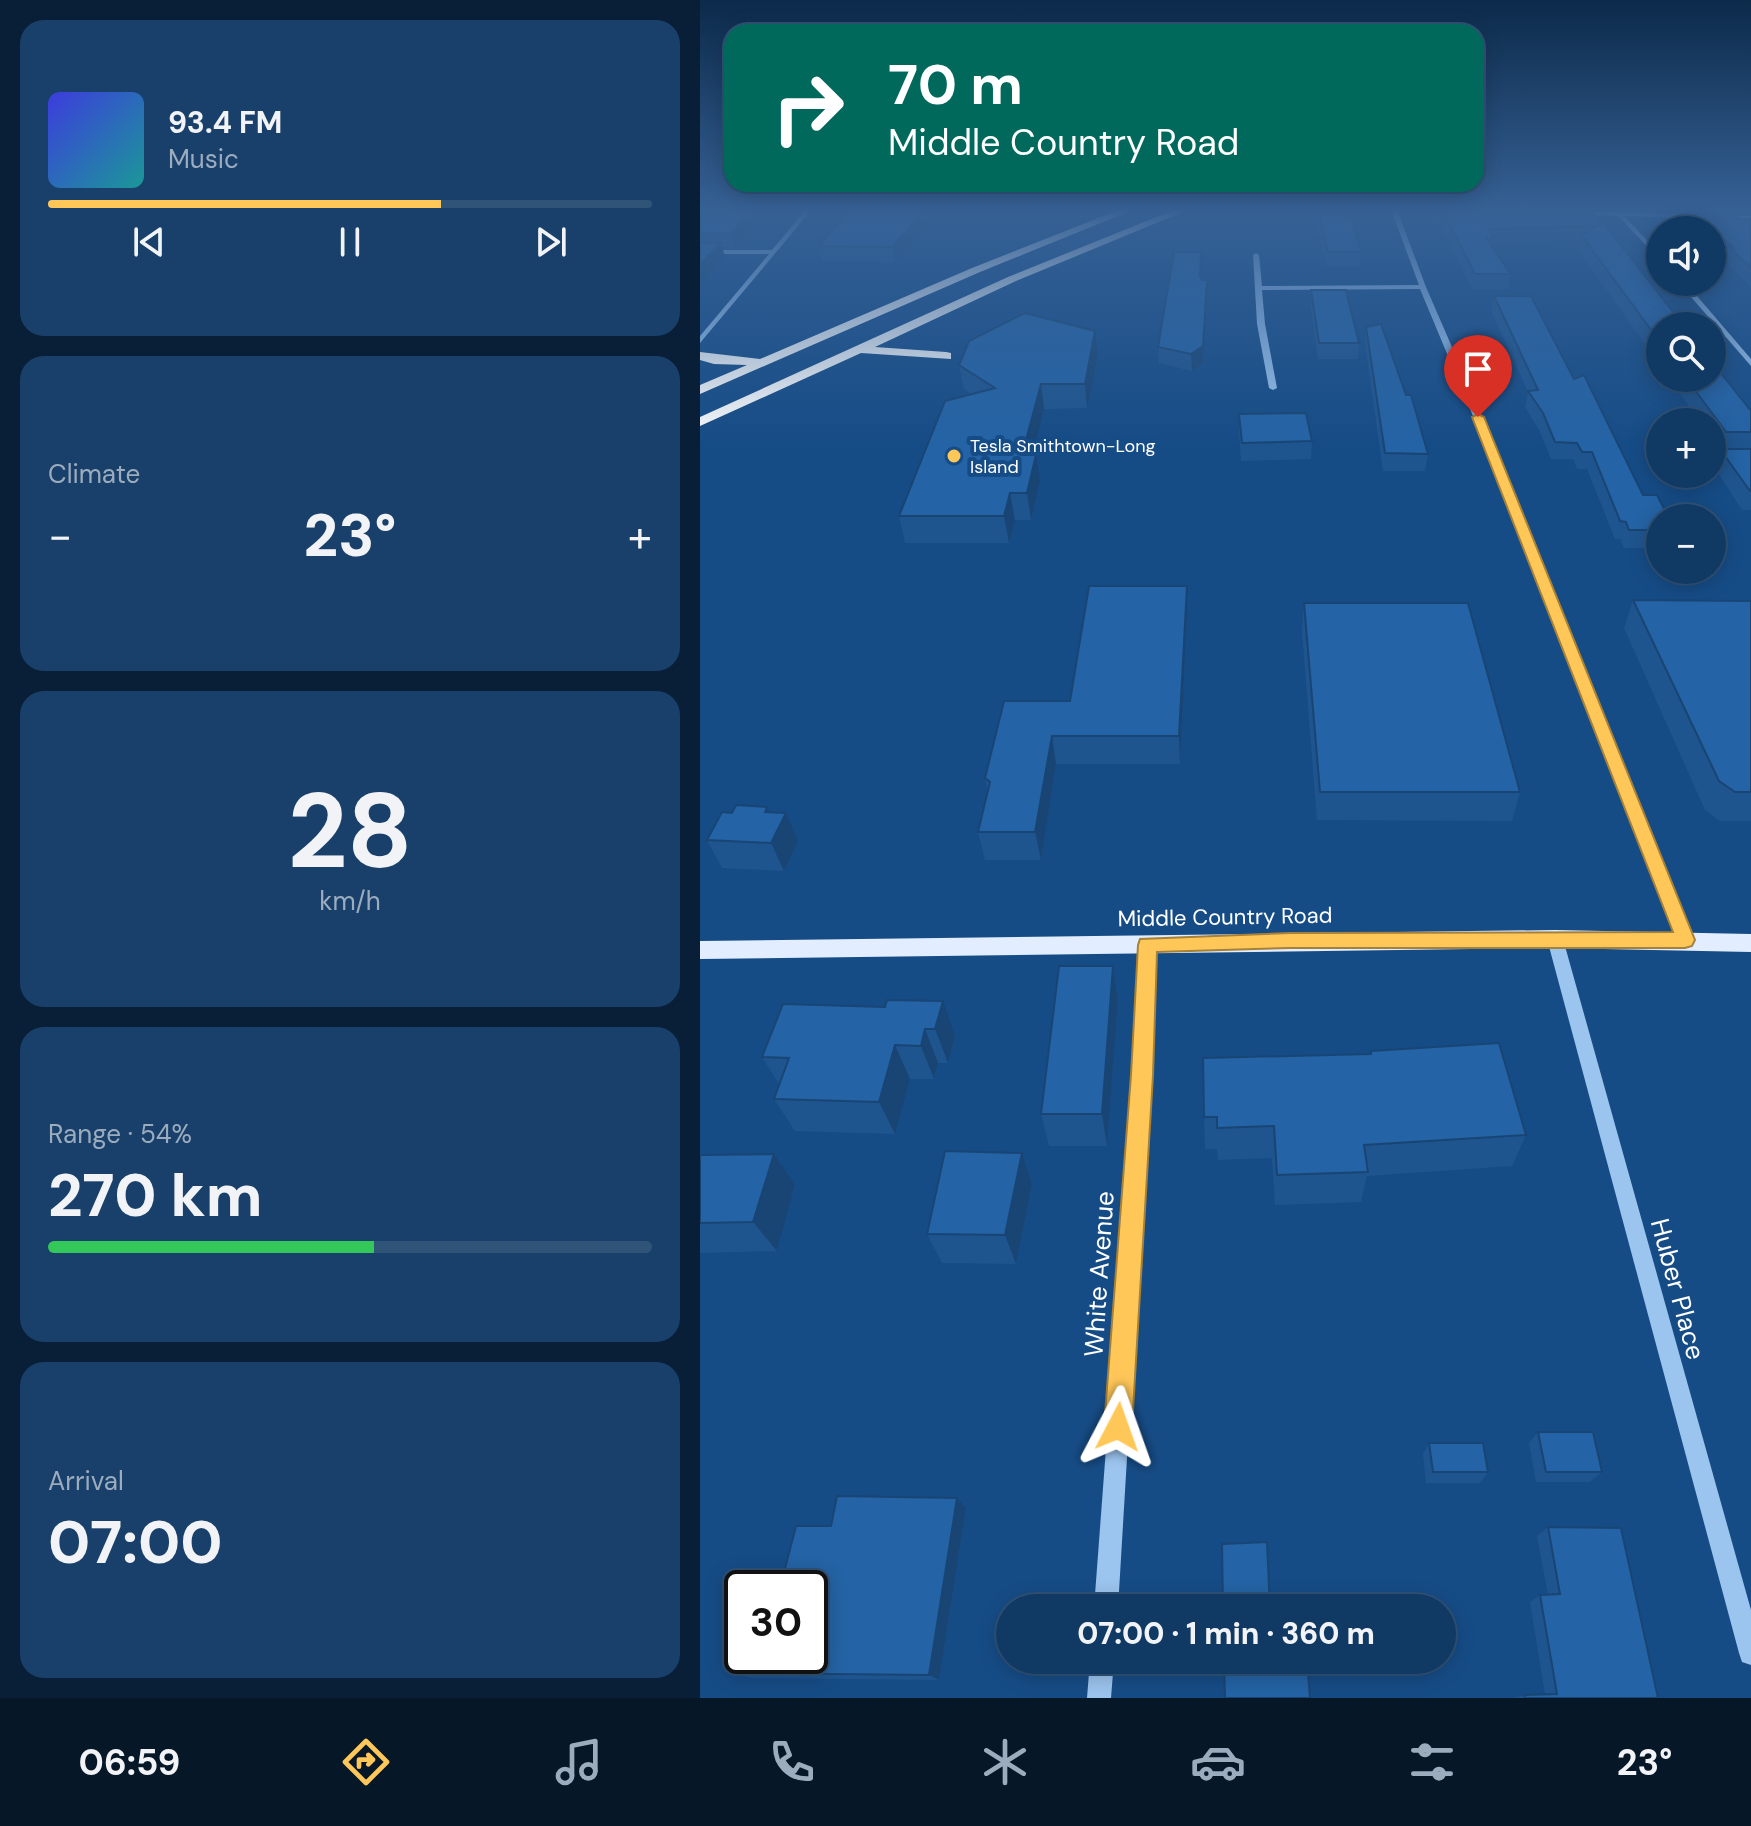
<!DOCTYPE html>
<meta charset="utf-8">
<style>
body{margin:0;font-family:"DM Sans",sans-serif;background:#19406a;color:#f1f3f6;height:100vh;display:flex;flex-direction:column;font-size:30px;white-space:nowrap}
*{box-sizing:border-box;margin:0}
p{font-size:26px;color:#9cacbf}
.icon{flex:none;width:44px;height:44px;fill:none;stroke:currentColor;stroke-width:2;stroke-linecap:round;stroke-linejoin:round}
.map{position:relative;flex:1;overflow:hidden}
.panel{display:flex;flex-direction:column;gap:20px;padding:20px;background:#091f37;width:700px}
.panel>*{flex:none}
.banner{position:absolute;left:24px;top:24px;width:760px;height:168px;border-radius:24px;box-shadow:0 4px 20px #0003,0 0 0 2px #305378;background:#00695c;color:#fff;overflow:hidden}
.controls{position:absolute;left:946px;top:216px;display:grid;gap:16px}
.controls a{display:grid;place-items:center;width:80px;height:80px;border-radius:50%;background:#103964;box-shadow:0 4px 20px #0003,0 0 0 2px #305378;font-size:40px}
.speed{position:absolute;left:24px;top:1570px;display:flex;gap:16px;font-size:40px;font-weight:700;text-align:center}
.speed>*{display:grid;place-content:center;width:104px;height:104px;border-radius:50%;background:#103964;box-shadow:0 4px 20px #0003,0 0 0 2px #305378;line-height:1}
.speed .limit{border:4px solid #111;border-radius:12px;background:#fff;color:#111}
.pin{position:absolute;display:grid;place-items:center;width:68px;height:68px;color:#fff;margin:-82px -34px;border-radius:50% 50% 50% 0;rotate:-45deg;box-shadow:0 0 8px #0007}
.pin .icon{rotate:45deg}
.me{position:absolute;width:88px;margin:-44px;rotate:4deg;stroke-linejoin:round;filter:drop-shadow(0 0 6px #0008)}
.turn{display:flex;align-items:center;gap:28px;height:168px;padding:0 32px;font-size:36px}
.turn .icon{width:104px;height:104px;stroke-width:2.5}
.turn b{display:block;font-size:56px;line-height:68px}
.big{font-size:60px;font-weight:800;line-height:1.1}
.panel .tile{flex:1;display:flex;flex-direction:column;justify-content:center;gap:12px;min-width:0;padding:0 28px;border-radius:24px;background:#19406a}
.panel .dial{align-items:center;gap:0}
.dial b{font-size:104px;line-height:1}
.song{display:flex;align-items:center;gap:24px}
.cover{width:96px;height:96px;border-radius:12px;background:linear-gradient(135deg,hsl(240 70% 55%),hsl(180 70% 35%))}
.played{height:8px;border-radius:4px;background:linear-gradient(90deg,#ffc758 65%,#305378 65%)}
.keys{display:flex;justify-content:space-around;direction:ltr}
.heat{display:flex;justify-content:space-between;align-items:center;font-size:44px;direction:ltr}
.charge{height:12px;border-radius:6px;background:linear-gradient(90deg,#34c759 54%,#305378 0)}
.trip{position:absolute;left:296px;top:1594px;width:460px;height:80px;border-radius:40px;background:#103964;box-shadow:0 4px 20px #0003,0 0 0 2px #305378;font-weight:800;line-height:80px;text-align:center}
.tab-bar{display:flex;height:128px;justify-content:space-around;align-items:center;background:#061728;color:#9cacbf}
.tab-bar .icon{width:56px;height:56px}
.tab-bar .on{color:#ffc758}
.tab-bar b{font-size:36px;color:#f1f3f6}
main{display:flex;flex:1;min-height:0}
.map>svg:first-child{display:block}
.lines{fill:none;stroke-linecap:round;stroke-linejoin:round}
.minor{fill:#9bc4ee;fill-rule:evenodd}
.major{fill:#e2eeff;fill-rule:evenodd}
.highway{fill:#fff;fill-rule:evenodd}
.wall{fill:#1f558e}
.shaded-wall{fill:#194574}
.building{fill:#2463a5;stroke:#194574;stroke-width:2}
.route{fill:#ffc758;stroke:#a68139;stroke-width:2}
.poi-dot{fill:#ffc758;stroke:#164c86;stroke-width:3}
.labels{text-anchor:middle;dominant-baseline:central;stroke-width:8;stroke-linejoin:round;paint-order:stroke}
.far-poi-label{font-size:18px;fill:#fff;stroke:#164c86;text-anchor:start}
.street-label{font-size:22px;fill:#fff;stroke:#164c86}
.near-street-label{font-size:26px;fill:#fff;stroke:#164c86}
</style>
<main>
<section class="panel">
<div class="tile">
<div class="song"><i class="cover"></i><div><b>93.4 FM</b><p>Music</p></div></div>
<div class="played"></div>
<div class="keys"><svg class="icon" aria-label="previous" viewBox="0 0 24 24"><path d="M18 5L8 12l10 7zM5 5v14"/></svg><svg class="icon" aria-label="pause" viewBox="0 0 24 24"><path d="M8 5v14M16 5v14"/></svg><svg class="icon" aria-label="next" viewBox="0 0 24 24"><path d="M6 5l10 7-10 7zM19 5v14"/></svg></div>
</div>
<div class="tile"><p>Climate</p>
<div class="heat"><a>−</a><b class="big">23°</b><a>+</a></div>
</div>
<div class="tile dial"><b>28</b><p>km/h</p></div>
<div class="tile"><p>Range · 54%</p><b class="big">270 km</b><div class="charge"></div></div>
<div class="tile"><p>Arrival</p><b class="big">07:00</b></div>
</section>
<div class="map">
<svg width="1051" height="1698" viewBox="0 0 1051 1698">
<rect width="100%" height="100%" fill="#164c86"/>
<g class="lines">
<path class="minor" d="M108 207H114L0 343V336L69 254H0V250H72Z
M690 207H696L726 287 816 495 993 940 990 944 985 946 980 944 977 940 806 495 720 289 562 290 565 324 577 388 573 390 569 388 557 324 553 255 556 253 559 255 562 286 719 285Z
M875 211 1051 216V220L924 216 960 254V260L918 216 873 214Z
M978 282H985L1051 359V366Z
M855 933 860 935 863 939 1051 1610V1665L1042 1662 1039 1653 847 939 850 935Z
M447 939 452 941 455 945 450 1075 418 1608H394L434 1075 439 945 442 941Z
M390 1660H414L411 1698H387Z"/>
<path class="major" d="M855 930 1051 934V952L855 948 0 959V941Z"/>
<path class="highway" d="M426 207H440L280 272 0 394V385L47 365 14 364 0 360V352L60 359 272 268Z
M481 207H495L316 281 175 347 246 352 251 353V359L161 353 0 426V417L308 277Z"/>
</g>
<path class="wall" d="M0 207H74L35 247H22L25 257 0 284Z
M242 207 195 262 122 261 119 246Z
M730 207H888L960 326V365L878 250 880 240 794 243 793 247 810 274 808 289H772L740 224H733Z
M967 207H1021L1038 219H1051V288L1026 262 1027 260 1012 247V230H993L982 220 985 211 971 210Z
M618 212 661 252 660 267H627L617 226Z
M501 252V278L502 280H507L503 362 492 371 459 363 458 347Z
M611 290 659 343 658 359H618L611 306Z
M794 296 874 379 943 495 960 518V548H924L920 539H915L887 469H877L873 459H851L839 430 825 407 828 392 791 311Z
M666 327 706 395 728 454 725 471H683L665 343Z
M398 355 387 408 344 409 332 455 340 481 331 520H315L309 543H205L199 516 271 394 264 389 259 365Z
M969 378H1012L1051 411V510H1042L1014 467 1020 450 1012 439V422H1000Z
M539 414 612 441 611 459 541 461 539 431Z
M487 586V614L480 764H356L341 860H285L278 832 288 792 285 778 370 701Z
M933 600 1051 601V821H1020L1005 810 924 628Z
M604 603 820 792 812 821 617 820 602 631Z
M70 812 86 813 98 841 84 871 22 868 7 840Z
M413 966 418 1001 407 1146H349L341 1114Z
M185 1007 255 1036 248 1063H238L234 1079H210L195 1134 95 1131 74 1099 79 1084 62 1057Z
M671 1051 826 1135 812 1166 667 1176 661 1202 575 1205 572 1158 518 1160 517 1149H505L504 1117 670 1054Z
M322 1153 332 1184 316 1264 242 1263 227 1234Z
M74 1154 95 1185 77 1251 0 1253V1155Z
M838 1432 902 1472 890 1482H836L829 1443Z
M729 1443 788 1472 780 1483H726L723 1454Z
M266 1508 239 1680 51 1678 34 1673 131 1526Z
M848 1527 958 1698H815L824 1695 845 1694 830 1602 840 1595 848 1594 837 1536Z"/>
<path class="shaded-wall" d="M57 207H74L35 247 31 233Z
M228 207H242L195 262 192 247Z
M21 243 25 257 0 284V264Z
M507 280 503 362 492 371 491 354Z
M395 331 398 355 387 408 385 384Z
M341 384 344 409 326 481 322 455Z
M336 455 340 481 331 520 327 493Z
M310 493 315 520 309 543 304 516Z
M487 586V614L480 764 479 736Z
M352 736 356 764 341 860 335 832Z
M67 807 78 829 86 813 98 841 84 871 71 843 65 812Z
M413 966 418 1001 407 1146 402 1114Z
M243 1001 255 1036 248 1063 235 1029Z
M225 1029 238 1063 234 1079 221 1046Z
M195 1045 210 1079 195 1134 179 1102Z
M322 1153 332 1184 316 1264 305 1235Z
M74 1154 95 1185 77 1251 53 1222Z
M257 1498 266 1508 239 1680 229 1675Z"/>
<path class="building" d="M0 207H57L31 233 0 234Z
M151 207H228L192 247 119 246Z
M735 207H888L900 223 902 221 984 326H960V342L882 236 896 226 788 229 795 238H787L810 274H775L742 210H735Z
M986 207 1031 208 1038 219H1051V268L1030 248H1034Z
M618 212 652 220 661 252H628Z
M0 243H21L0 264Z
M474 252H501L500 276 502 280H507L503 346 491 354 458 347Z
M611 290H646L659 343H619Z
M794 296H831L874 379 884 375 943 495H957L969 518H960V530H929L926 522 920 521 892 452H882L877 443 855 442 843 413 828 391 838 390Z
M325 313 395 331 385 384H341L322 455H336L327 493H310L304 516H199L245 401 295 388 259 365 269 341Z
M681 324 706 395H711L728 454 685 453 666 327Z
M1012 362 1051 411V432H1026L986 378H1012Z
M606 413 612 441 542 443 539 414Z
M1020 449H1051V491H1050Z
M389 586H487L479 736H352L335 832H278L290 782 285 778 304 701H370Z
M933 600 1051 601V792H1035L1019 781Z
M604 603H768L820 792H620Z
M36 805 67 807 65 812 86 813 71 843 7 840 22 812 32 813Z
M359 966H413L402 1114H341Z
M187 1000 243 1001 235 1029H225L221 1046 195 1045 179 1102 74 1099 89 1058 62 1057 83 1004 185 1007Z
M799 1043 826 1135 664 1145 668 1172 577 1175 574 1126 517 1128V1117H504L503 1058 671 1054V1051Z
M245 1151 322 1153 305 1235 227 1234Z
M74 1154 53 1222 0 1223V1155Z
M838 1432H893L902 1472H846Z
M729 1443H783L788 1472H733Z
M137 1496 257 1498 229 1675 34 1673 42 1642V1656H110V1588H80L96 1526H131Z
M848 1527 921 1528 958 1698H825L824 1695 857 1694 840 1595 860 1594Z
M567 1542 570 1608H523L522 1544Z
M524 1660H607L610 1698H525Z"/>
<linearGradient id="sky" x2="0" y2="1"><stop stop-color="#0c2a4a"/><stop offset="0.47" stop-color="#366195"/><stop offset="1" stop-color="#366195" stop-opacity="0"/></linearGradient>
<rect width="1051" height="445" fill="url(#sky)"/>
<path class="route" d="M778 414 784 417 995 940 992 946 985 948H590L457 952 453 1075 432 1427 428 1437 418 1441 408 1437 404 1427 431 1075 438 945 440 939 590 933 973 932 772 417Z"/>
<circle class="poi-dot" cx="254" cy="456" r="8"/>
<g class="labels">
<g class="far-poi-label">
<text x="270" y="446">Tesla Smithtown-Long<tspan x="270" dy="21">Island</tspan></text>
</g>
<g class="street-label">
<text transform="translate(525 917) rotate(-1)">Middle Country Road</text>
</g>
<g class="near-street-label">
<text transform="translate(399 1274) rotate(-86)">White Avenue</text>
<text transform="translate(978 1289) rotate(75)">Huber Place</text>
</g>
</g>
</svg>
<div class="controls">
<a><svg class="icon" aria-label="sound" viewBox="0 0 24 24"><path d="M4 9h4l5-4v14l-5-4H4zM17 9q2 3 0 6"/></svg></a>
<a><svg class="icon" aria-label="search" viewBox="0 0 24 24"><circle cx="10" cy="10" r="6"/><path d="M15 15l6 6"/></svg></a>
<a>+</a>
<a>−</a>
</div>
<div class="speed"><div class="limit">30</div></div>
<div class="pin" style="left:778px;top:417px;background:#d93025"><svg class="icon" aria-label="arrive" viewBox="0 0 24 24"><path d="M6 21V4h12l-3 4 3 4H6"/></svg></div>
<svg class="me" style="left:418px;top:1427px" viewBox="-20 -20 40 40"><path d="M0-17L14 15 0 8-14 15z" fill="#ffc758" stroke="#fff" stroke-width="4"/></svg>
<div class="trip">07:00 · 1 min · 360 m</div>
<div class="banner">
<div class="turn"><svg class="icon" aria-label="right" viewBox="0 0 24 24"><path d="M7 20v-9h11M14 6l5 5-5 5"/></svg><div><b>70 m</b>Middle Country Road</div></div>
</div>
</div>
</main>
<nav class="tab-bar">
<b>06:59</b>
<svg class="icon on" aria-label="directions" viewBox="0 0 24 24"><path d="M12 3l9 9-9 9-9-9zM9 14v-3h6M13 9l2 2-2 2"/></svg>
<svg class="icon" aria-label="music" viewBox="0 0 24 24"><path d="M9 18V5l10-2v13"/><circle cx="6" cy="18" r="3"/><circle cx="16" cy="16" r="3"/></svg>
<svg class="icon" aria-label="phone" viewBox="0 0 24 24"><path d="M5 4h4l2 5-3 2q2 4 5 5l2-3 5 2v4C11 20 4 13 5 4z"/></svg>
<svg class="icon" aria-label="climate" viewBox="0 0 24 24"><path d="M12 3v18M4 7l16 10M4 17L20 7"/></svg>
<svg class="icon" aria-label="car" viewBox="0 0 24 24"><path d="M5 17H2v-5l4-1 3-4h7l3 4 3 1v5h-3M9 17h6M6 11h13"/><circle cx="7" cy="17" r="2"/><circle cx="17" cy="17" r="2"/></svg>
<svg class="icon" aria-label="filters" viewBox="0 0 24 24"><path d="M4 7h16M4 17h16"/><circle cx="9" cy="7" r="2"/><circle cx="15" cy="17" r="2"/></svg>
<b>23°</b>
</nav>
